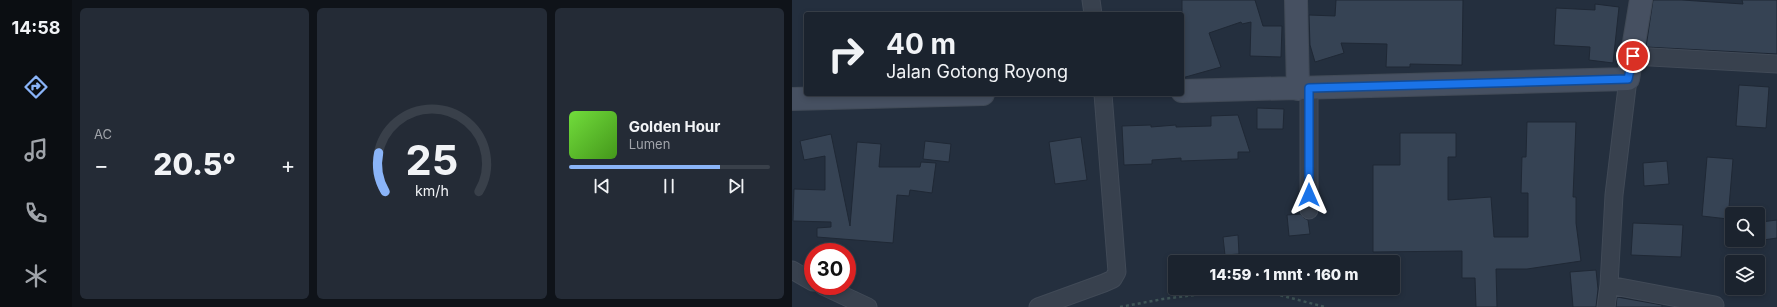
<!DOCTYPE html>
<html lang="id">
<meta charset="utf-8">
<style>
body{margin:0;font-family:Inter,sans-serif;background:#242b36;color:#f1f3f6;height:100vh;display:flex;flex-direction:column;font-size:15px;white-space:nowrap}
*{box-sizing:border-box;margin:0}
p{font-size:13px;color:#a0a4aa}
.icon{flex:none;width:22px;height:22px;fill:none;stroke:currentColor;stroke-width:2;stroke-linecap:round;stroke-linejoin:round}
.map{position:relative;flex:1;overflow:hidden}
.details{display:flex;flex-direction:column;gap:8px;padding:8px;background:#0f1319;width:720px}
.details>*{flex:none}
.hud{position:absolute;left:12px;top:12px;width:380px;height:84px;border-radius:4px;box-shadow:0 2px 6px #0003,0 0 0 1px #39404a;background:#1b232e;color:#f1f3f6;overflow:hidden}
.controls{position:absolute;left:933px;top:207px;display:grid;gap:8px}
.controls a{display:grid;place-items:center;width:40px;height:40px;border-radius:4px;background:#1b232e;box-shadow:0 2px 6px #0003,0 0 0 1px #39404a;font-size:20px}
.speed{position:absolute;left:12px;top:243px;display:flex;gap:8px;font-size:20px;font-weight:700;text-align:center}
.speed>*{display:grid;place-content:center;width:52px;height:52px;border-radius:50%;background:#1b232e;box-shadow:0 2px 6px #0003,0 0 0 1px #39404a;line-height:1}
.speed .limit{border:6px solid #d22;background:#fff;color:#111}
.pin{position:absolute;display:grid;place-items:center;width:34px;height:34px;color:#fff;margin:-17px;border:2px solid #fff;border-radius:50%;box-shadow:0 1px 4px #0007}
.me{position:absolute;width:44px;margin:-22px;rotate:0deg;stroke-linejoin:round;filter:drop-shadow(0 0 3px #0008)}
.turn{display:flex;align-items:center;gap:14px;height:84px;padding:0 16px;font-size:18px}
.turn .icon{width:52px;height:52px;stroke-width:2.5}
.turn b{display:block;font-size:28px;line-height:34px}
.big{font-size:30px;font-weight:800;line-height:1.1}
.details .tile{flex:1;display:flex;flex-direction:column;justify-content:center;gap:6px;min-width:0;padding:0 14px;border-radius:6px;background:#242b36}
.details .dial{align-items:center;gap:0}
.dial svg{height:104px;overflow:visible;fill:none;stroke:#39404a;stroke-width:7;stroke-linecap:round;text-anchor:middle}
.dial text{fill:#f1f3f6;stroke:none}
.song{display:flex;align-items:center;gap:12px}
.cover{width:48px;height:48px;border-radius:6px;background:linear-gradient(135deg,hsl(100 70% 55%),hsl(100 70% 35%))}
.played{height:4px;border-radius:2px;background:linear-gradient(90deg,#8ab4f8 75%,#39404a 75%)}
.keys{display:flex;justify-content:space-around;direction:ltr}
.heat{display:flex;justify-content:space-between;align-items:center;font-size:22px;direction:ltr}
.details .tiles{flex:1;display:grid;gap:8px;grid-template-columns:repeat(3,1fr)}
.trip{position:absolute;left:376px;top:255px;width:232px;height:40px;border-radius:4px;background:#1b232e;box-shadow:0 2px 6px #0003,0 0 0 1px #39404a;font-weight:800;line-height:40px;text-align:center}
main{display:flex;flex:1;min-height:0}
.tab-bar{display:flex;flex-direction:column;width:72px;justify-content:space-around;align-items:center;background:#0b0e12;color:#a0a4aa}
.tab-bar .icon{width:28px;height:28px}
.tab-bar .active{color:#8ab4f8}
.tab-bar b{font-size:18px;color:#f1f3f6}
.map>svg:first-child{display:block}
.building{fill:#364354;stroke:#1f2835}
.lines{fill:none;stroke-linecap:round;stroke-linejoin:round}
.street-casing{stroke:#414a57;stroke-width:19}
.secondary-casing{stroke:#414a57;stroke-width:24}
.path{stroke:#3f5557;stroke-width:2.5;stroke-dasharray:3 3;stroke-linecap:butt}
.street{stroke:#38414e;stroke-width:17}
.secondary{stroke:#465061;stroke-width:22}
.route-casing{stroke:#114b97;stroke-width:10}
.route{stroke:#1a73e8;stroke-width:7}
</style>
<main>
<nav class="tab-bar">
<b>14:58</b>
<svg class="icon active" aria-label="directions" viewBox="0 0 24 24"><path d="M12 3l9 9-9 9-9-9zM9 14v-3h6M13 9l2 2-2 2"/></svg>
<svg class="icon" aria-label="music" viewBox="0 0 24 24"><path d="M9 18V5l10-2v13"/><circle cx="6" cy="18" r="3"/><circle cx="16" cy="16" r="3"/></svg>
<svg class="icon" aria-label="phone" viewBox="0 0 24 24"><path d="M5 4h4l2 5-3 2q2 4 5 5l2-3 5 2v4C11 20 4 13 5 4z"/></svg>
<svg class="icon" aria-label="climate" viewBox="0 0 24 24"><path d="M12 3v18M4 7l16 10M4 17L20 7"/></svg>
</nav>
<section class="details">
<div class="tiles">
<div class="tile"><p>AC</p>
<div class="heat"><a>−</a><b class="big">20.5°</b><a>+</a></div>
</div>
<div class="tile dial"><svg viewBox="0 0 100 80">
<path d="M14 69A42 42 0 1 1 86 69"/>
<path d="M14 69A42 42 0 0 1 9 39" stroke="#8ab4f8"/>
<text x="50" y="56" font-size="32" font-weight="700">25</text>
<text x="50" y="72" font-size="11">km/h</text>
</svg></div>
<div class="tile">
<div class="song"><i class="cover"></i><div><b>Golden Hour</b><p>Lumen</p></div></div>
<div class="played"></div>
<div class="keys"><svg class="icon" aria-label="previous" viewBox="0 0 24 24"><path d="M18 5L8 12l10 7zM5 5v14"/></svg><svg class="icon" aria-label="pause" viewBox="0 0 24 24"><path d="M8 5v14M16 5v14"/></svg><svg class="icon" aria-label="next" viewBox="0 0 24 24"><path d="M6 5l10 7-10 7zM19 5v14"/></svg></div>
</div>
</div>
</section>
<div class="map">
<svg width="985" height="307" viewBox="0 0 985 307">
<rect width="100%" height="100%" fill="#242f3e"/>
<path class="building" d="M390 0H463L471 26H490L489 57 458 56 459 22 450 24 449 22 417 33 429 67 390 78Z
M544 0H671L670 65 618 64V67H594L595 44 549 43 552 53 523 62 518 45 517 15 543 16Z
M861 0H890L951 4 950 0H985V54L854 47Z
M803 4 827 7 821 63 797 60 798 47 762 45 764 8 803 10Z
M947 85 977 87 974 128 944 126Z
M465 108 492 109 491 129H465Z
M446 115 458 152H446V159L389 161V158L360 160V164L332 165 330 126 359 125V127L384 125V127L419 126V116Z
M735 122H784L781 197H784V223L789 261 735 269H704L705 307H684L683 278H670V251L581 252V165H608V133H664V157H656V200L699 197 702 237H736V193H729L730 157H734Z
M39 134 58 226 65 142 89 144 87 167H128L129 162 144 163 140 193 118 190 117 196 105 195 101 243 25 237V228L39 227V222L1 221 2 189 33 190V156L12 160 8 141Z
M289 137 295 180 263 184 257 142Z
M133 141 159 144 157 162 131 159Z
M915 157 941 159 936 219 910 216Z
M875 161 877 184 852 186 851 163Z
M508 214 512 218 516 220 518 234 497 236 495 215Z
M985 220V238L971 240 969 222Z
M841 223 891 225 889 257 839 255Z
M446 235 447 254 433 255 431 237Z
M804 270 806 289 804 307H781L778 272Z
M825 297 870 305V307H824Z"/>
<g class="lines">
<defs>
<path id="street" d="M299 0 301 14
M841 56 985 64
M517 88V210
M0 270 21 282
M817 285 923 305
M31 286 76 307
M246 307 312 283 321 279 325 272 311 94
M814 307 817 285 822 195 836 79"/>
<path id="secondary" d="M504 0 506 89
M390 91 836 79 849 0
M0 99 191 94"/>
</defs>
<use href="#street" class="street-casing"/>
<use href="#secondary" class="secondary-casing"/>
<path class="path" d="M328 307 371 299 426 292 455 291 476 292 533 307"/>
<use href="#street" class="street"/>
<use href="#secondary" class="secondary"/>
</g>
<g class="lines">
<defs>
<path id="route" d="M517 195V88L836 79 841 56"/>
</defs>
<use href="#route" class="route-casing"/>
<use href="#route" class="route"/>
</g>
</svg>
<div class="controls">
<a><svg class="icon" aria-label="search" viewBox="0 0 24 24"><circle cx="10" cy="10" r="6"/><path d="M15 15l6 6"/></svg></a>
<a><svg class="icon" aria-label="layers" viewBox="0 0 24 24"><path d="M12 4l9 5-9 5-9-5zM3 14l9 5 9-5"/></svg></a>
</div>
<div class="speed"><div class="limit">30</div></div>
<div class="pin" style="left:841px;top:56px;background:#d93025"><svg class="icon" aria-label="arrive" viewBox="0 0 24 24"><path d="M6 21V4h12l-3 4 3 4H6"/></svg></div>
<svg class="me" style="left:517px;top:195px" viewBox="-20 -20 40 40"><path d="M0-17L14 15 0 8-14 15z" fill="#1a73e8" stroke="#fff" stroke-width="4"/></svg>
<div class="trip">14:59 · 1 mnt · 160 m</div>
<div class="hud">
<div class="turn"><svg class="icon" aria-label="right" viewBox="0 0 24 24"><path d="M7 20v-9h11M14 6l5 5-5 5"/></svg><div><b>40 m</b>Jalan Gotong Royong</div></div>
</div>
</div>
</main>
